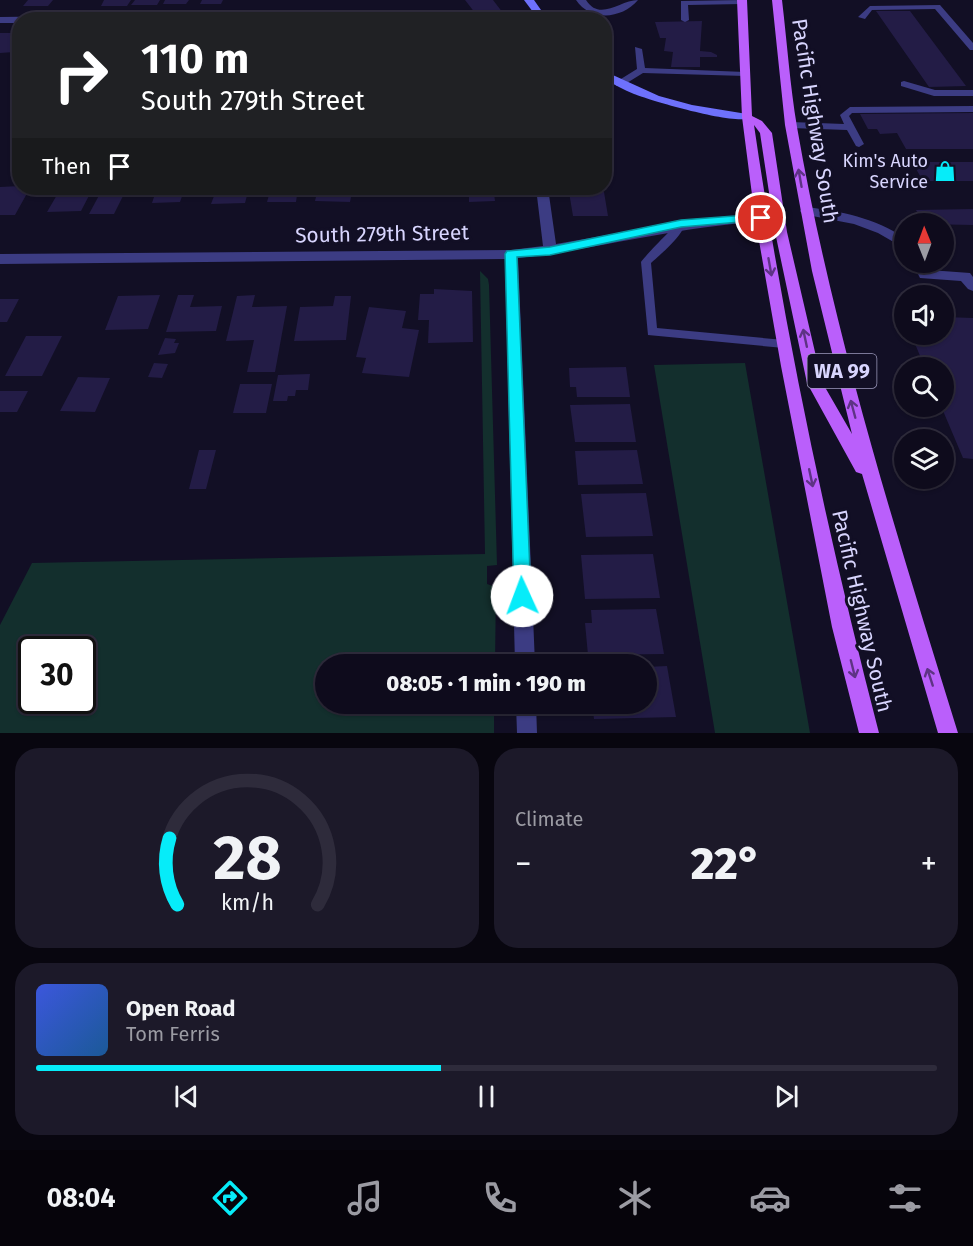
<!DOCTYPE html>
<meta charset="utf-8">
<style>
body{margin:0;font-family:"Fira Sans",sans-serif;background:#1c1929;color:#f1f3f6;height:100vh;display:flex;flex-direction:column;font-size:22px;white-space:nowrap}
*{box-sizing:border-box;margin:0}
p{font-size:20px;color:#9b9ba3}
.icon{flex:none;width:33px;height:33px;fill:none;stroke:currentColor;stroke-width:2;stroke-linecap:round;stroke-linejoin:round}
.map{position:relative;height:733px;overflow:hidden}
.drawer{display:flex;flex-direction:column;gap:15px;padding:15px;background:#08060f;flex:1}
.drawer>*{flex:none}
.banner{position:absolute;left:12px;top:12px;width:600px;height:183px;border-radius:24px;box-shadow:0 2px 4px #0004,0 0 0 2px #2e2b3b;background:#202124;color:#fff;overflow:hidden}
.needle{width:39px;rotate:359deg}
.tools{position:absolute;left:894px;top:213px;display:grid;gap:12px}
.tools a{display:grid;place-items:center;width:60px;height:60px;border-radius:50%;background:#0e0b1c;box-shadow:0 2px 4px #0004,0 0 0 2px #2e2b3b;font-size:30px}
.speed{position:absolute;left:18px;top:636px;display:flex;gap:12px;font-size:30px;font-weight:700;text-align:center}
.speed>*{display:grid;place-content:center;width:78px;height:78px;border-radius:50%;background:#0e0b1c;box-shadow:0 2px 4px #0004,0 0 0 2px #2e2b3b;line-height:1}
.speed .limit{border:3px solid #111;border-radius:9px;background:#fff;color:#111}
.pin{position:absolute;display:grid;place-items:center;width:51px;height:51px;color:#fff;margin:-26px;border:3px solid #fff;border-radius:50%;box-shadow:0 2px 6px #0007}
.me{position:absolute;width:66px;margin:-33px;rotate:358deg;stroke-linejoin:round;filter:drop-shadow(0 0 4px #0008)}
.turn{display:flex;align-items:center;gap:21px;height:126px;padding:0 30px;font-size:27px}
.turn .icon{width:78px;height:78px;stroke-width:2.5}
.turn b{display:block;font-size:42px;line-height:51px}
.then{display:flex;align-items:center;height:57px;padding:0 30px;background:#0003;gap:12px;font-size:22px}
.big{font-size:45px;font-weight:800;line-height:1.1}
.drawer .tile{flex:1;display:flex;flex-direction:column;justify-content:center;gap:9px;min-width:0;padding:0 21px;border-radius:24px;background:#1c1929}
.drawer .dial{align-items:center;gap:0}
.dial svg{height:156px;overflow:visible;fill:none;stroke:#2e2b3b;stroke-width:7;stroke-linecap:round;text-anchor:middle}
.dial text{fill:#f1f3f6;stroke:none}
.song{display:flex;align-items:center;gap:18px}
.cover{width:72px;height:72px;border-radius:9px;background:linear-gradient(135deg,hsl(230 70% 55%),hsl(210 70% 35%))}
.played{height:6px;border-radius:3px;background:linear-gradient(90deg,#06ecf9 45%,#2e2b3b 45%)}
.keys{display:flex;justify-content:space-around;direction:ltr}
.heat{display:flex;justify-content:space-between;align-items:center;font-size:33px;direction:ltr}
.drawer .tiles{flex:1;display:grid;gap:15px;grid-template-columns:1fr 1fr}
.tile:last-child{grid-column:span 2}
.trip{position:absolute;left:315px;top:654px;width:342px;height:60px;border-radius:30px;background:#0e0b1c;box-shadow:0 2px 4px #0004,0 0 0 2px #2e2b3b;font-weight:800;line-height:60px;text-align:center}
.tabs{display:flex;height:96px;justify-content:space-around;align-items:center;background:#06040b;color:#9b9ba3}
.tabs .icon{width:42px;height:42px}
.tabs .current{color:#06ecf9}
.tabs b{font-size:27px;color:#f1f3f6}
.map>svg:first-child{display:block}
.green{fill:#132f2d;fill-rule:evenodd}
.building{fill:#231c46}
.lines{fill:none;stroke-linecap:round;stroke-linejoin:round}
.service{fill:#3c3c83;fill-rule:evenodd}
.minor{fill:#3c3c83;fill-rule:evenodd}
.secondary{fill:#6e71fc;fill-rule:evenodd}
.primary{fill:#ba5ffb;fill-rule:evenodd}
.oneway{stroke:#5e3385}
.route{fill:#06ecf9;stroke:#0499a2;stroke-width:1.5}
.labels{text-anchor:middle;dominant-baseline:central;stroke-width:6;stroke-linejoin:round;paint-order:stroke}
.far-poi-label{font-size:18px;fill:#d8d5fe;stroke:#120f25;text-anchor:end}
.shield{fill:#120f25;stroke:#9d9abd;stroke-width:1.5}
.shield-label{font-size:20px;font-weight:bold;fill:#d8d5fe}
.street-label{font-size:21px;fill:#d8d5fe;stroke:#120f25}
</style>
<div class="map">
<svg width="973" height="733" viewBox="0 0 973 733">
<rect width="100%" height="100%" fill="#120f25"/>
<path class="green" d="M480 271 488 279 489 285 497 565 487 566V584L496 587 495 664H326V704H494V733H0V625L32 563 485 554ZM32 650H82V700H32Z
M745 363 810 733H715L654 365Z"/>
<path class="building" d="M28 0H53L48 6H23Z
M104 0H131L127 6H101Z
M135 0H160L157 5H131Z
M165 0H189L186 4H163Z
M202 0H223L221 4H200Z
M465 0H493L503 13 479 18Z
M876 11H910L966 86 929 87Z
M702 21 700 51 711 52 717 55V57H700V67H671L673 52 664 51 666 38H660L655 22Z
M0 33H20V45L14 52 0 53Z
M973 113V149H906L897 133 880 134 877 129H868L860 114Z
M912 162H973V181H923Z
M20 186 30 188 15 215H0V187Z
M61 188H93L81 211 47 212Z
M103 188H127L114 214H89Z
M157 188H185L180 202 152 203Z
M217 188H249L245 203 211 204Z
M271 188H298L296 202H267Z
M318 188H363L362 192H352L350 202 315 201Z
M385 188H401V195H384Z
M469 188H517L518 194H494L495 201 469 202Z
M569 192H604L608 216H573Z
M973 209V225L924 224 916 210Z
M434 289 472 291 473 342 428 343 429 320H418L420 294H434Z
M160 295 148 329 105 330 118 296Z
M178 295H194L190 307 222 306 216 331 166 332Z
M255 295 252 307 287 306 275 372H247L254 340 226 341 237 296Z
M335 296H351L346 340 294 341 300 307 333 306Z
M0 299H19L7 322H0Z
M369 307 406 311 402 328 419 330 409 377 362 373 366 358 356 357Z
M944 317 973 318V459L963 458 941 406H944V368H925L911 334H944Z
M26 336H62L42 376H5Z
M165 338 176 339 174 343H179L175 353 158 355Z
M154 363 168 364 162 378 148 377Z
M626 367 630 397H577L576 387H570L569 368Z
M310 374 308 390H296L295 396H288L287 401H273L278 375Z
M78 377 110 378 95 412 60 411Z
M240 384H272L266 413H233Z
M0 391H28L17 412H0Z
M630 404 636 442H575L570 405Z
M199 450H216L206 489H189Z
M637 450 643 484 578 485 575 451Z
M646 493 653 536 586 537 581 494Z
M653 554 660 598 585 599 581 555Z
M656 609 664 654 588 655 585 623H592L591 610Z
M667 666 676 717 594 719 592 704H646V667Z"/>
<g class="lines">
<path class="service" d="M743 0 746 2 742 4 688 5 689 20 685 22 681 20V1Z
M940 5 973 43V50H970L935 9 872 10 865 19 858 17 870 6Z
M635 47 642 49 645 68 745 72 749 74 745 76 643 73 622 86H616V82L637 69Z
M904 81 935 90H973V96H934L901 86V82Z
M973 106V112L852 113 849 116 864 144 859 147 856 146 847 130 791 128 787 125 791 122 844 124 840 115 850 107Z
M681 221 685 222C685 234 661 254 651 263L657 328 784 340 790 344 788 347 784 348 648 335 641 262C644 257 678 222 681 221Z"/>
<path class="minor" d="M576 0H586C600 22 620 0 638 0 622 19 591 22 576 0Z
M233 14 268 20H20V23H0V17Z
M438 14 441 15V19L404 20Z
M536 188H548L556 244 698 219 761 214 767 218 761 222C679 226 599 249 518 258L535 664H515L505 259 0 264V254L511 250 543 246Z
M806 207C840 211 876 218 904 238V248L878 233 854 224 802 214 800 211 802 208Z
M912 262H925L929 270 970 273 973 277V291L968 289 961 281 920 278Z
M516 704H536L537 733H517Z"/>
<path class="secondary" d="M524 0H534L548 20H539Z
M604 71 659 96 692 105 747 114 752 117C740 127 652 101 634 94 624 90 614 84 604 79Z"/>
<path class="primary" d="M737 0H747L752 116 762 121 772 133 787 232 822 382 852 434 812 271 785 125 772 0H782C787 42 790 85 797 127 833 333 896 533 958 733H938L862 474 856 472 807 383 775 232 760 133 754 125C784 330 827 533 879 733H859L832 627 781 366 755 218 742 117Z"/>
</g>
<defs><path id="oneway-shaft" d="M-6 0H5M1.5-3L5.5 0L1.5 3" fill="none" stroke-width="1.6" stroke-linecap="round" stroke-linejoin="round" transform="scale(1.5)"/></defs>
<g class="oneway">
<use href="#oneway-shaft" transform="translate(800 178) rotate(-100)"/>
<use href="#oneway-shaft" transform="translate(770 267) rotate(80)"/>
<use href="#oneway-shaft" transform="translate(805 338) rotate(-102)"/>
<use href="#oneway-shaft" transform="translate(853 409) rotate(-105)"/>
<use href="#oneway-shaft" transform="translate(811 478) rotate(78)"/>
<use href="#oneway-shaft" transform="translate(853 669) rotate(76)"/>
<use href="#oneway-shaft" transform="translate(930 677) rotate(-108)"/>
</g>
<path class="route" d="M761 214 765 215V220L681 227 550 255 517 257 531 596 528 602 522 604 516 602 514 596 505 254 507 251 550 247 681 220Z"/>
<defs>
<symbol id="shop-bare" viewBox="-9 -9 18 18"><path d="M-5-2.5h2.3a2.7 3.5 0 0 1 5.4 0H5L5.5 6h-11ZM-1.5-2.5h3a1.5 2.3 0 0 0-3 0Z" fill="#06ecf9" stroke="#120f25" stroke-width="2.5" paint-order="stroke"/></symbol>
</defs>
<g fill-rule="evenodd">
<use href="#shop-bare" x="930" y="156" width="30" height="30"/>
</g>
<g class="labels">
<g class="far-poi-label">
<text x="928" y="161">Kim's Auto<tspan x="928" dy="21">Service</tspan></text>
</g>
<rect class="shield" x="807.5" y="354" width="69" height="34" rx="4.5"/>
<g class="shield-label">
<text x="842" y="371">WA 99</text>
</g>
<g class="street-label">
<text transform="translate(815 121) rotate(81)">Pacific Highway South</text>
<text transform="translate(382 234) rotate(-1)">South 279th Street</text>
<text transform="translate(862 611) rotate(77)">Pacific Highway South</text>
</g>
</g>
</svg>
<div class="tools">
<a><svg class="needle" viewBox="-14 -14 28 28"><path d="M0-13l5 13h-10z" fill="#e53935"/><path d="M0 13l5-13h-10z" fill="#9b9ba3"/></svg></a>
<a><svg class="icon" aria-label="sound" viewBox="0 0 24 24"><path d="M4 9h4l5-4v14l-5-4H4zM17 9q2 3 0 6"/></svg></a>
<a><svg class="icon" aria-label="search" viewBox="0 0 24 24"><circle cx="10" cy="10" r="6"/><path d="M15 15l6 6"/></svg></a>
<a><svg class="icon" aria-label="layers" viewBox="0 0 24 24"><path d="M12 4l9 5-9 5-9-5zM3 14l9 5 9-5"/></svg></a>
</div>
<div class="speed"><div class="limit">30</div></div>
<div class="pin" style="left:761px;top:218px;background:#d93025"><svg class="icon" aria-label="arrive" viewBox="0 0 24 24"><path d="M6 21V4h12l-3 4 3 4H6"/></svg></div>
<svg class="me" style="left:522px;top:596px" viewBox="-20 -20 40 40"><circle r="19" fill="#fff"/><path d="M0-13L10 11 0 6-10 11z" fill="#06ecf9"/></svg>
<div class="trip">08:05 · 1 min · 190 m</div>
<div class="banner">
<div class="turn"><svg class="icon" aria-label="right" viewBox="0 0 24 24"><path d="M7 20v-9h11M14 6l5 5-5 5"/></svg><div><b>110 m</b>South 279th Street</div></div>
<div class="then">Then<svg class="icon" aria-label="arrive" viewBox="0 0 24 24"><path d="M6 21V4h12l-3 4 3 4H6"/></svg></div>
</div>
</div>
<section class="drawer">
<div class="tiles">
<div class="tile dial"><svg viewBox="0 0 100 80">
<path d="M14 69A42 42 0 1 1 86 69"/>
<path d="M14 69A42 42 0 0 1 10 35" stroke="#06ecf9"/>
<text x="50" y="56" font-size="32" font-weight="700">28</text>
<text x="50" y="72" font-size="11">km/h</text>
</svg></div>
<div class="tile"><p>Climate</p>
<div class="heat"><a>−</a><b class="big">22°</b><a>+</a></div>
</div>
<div class="tile">
<div class="song"><i class="cover"></i><div><b>Open Road</b><p>Tom Ferris</p></div></div>
<div class="played"></div>
<div class="keys"><svg class="icon" aria-label="previous" viewBox="0 0 24 24"><path d="M18 5L8 12l10 7zM5 5v14"/></svg><svg class="icon" aria-label="pause" viewBox="0 0 24 24"><path d="M8 5v14M16 5v14"/></svg><svg class="icon" aria-label="next" viewBox="0 0 24 24"><path d="M6 5l10 7-10 7zM19 5v14"/></svg></div>
</div>
</div>
</section>
<nav class="tabs">
<b>08:04</b>
<svg class="icon current" aria-label="directions" viewBox="0 0 24 24"><path d="M12 3l9 9-9 9-9-9zM9 14v-3h6M13 9l2 2-2 2"/></svg>
<svg class="icon" aria-label="music" viewBox="0 0 24 24"><path d="M9 18V5l10-2v13"/><circle cx="6" cy="18" r="3"/><circle cx="16" cy="16" r="3"/></svg>
<svg class="icon" aria-label="phone" viewBox="0 0 24 24"><path d="M5 4h4l2 5-3 2q2 4 5 5l2-3 5 2v4C11 20 4 13 5 4z"/></svg>
<svg class="icon" aria-label="climate" viewBox="0 0 24 24"><path d="M12 3v18M4 7l16 10M4 17L20 7"/></svg>
<svg class="icon" aria-label="car" viewBox="0 0 24 24"><path d="M5 17H2v-5l4-1 3-4h7l3 4 3 1v5h-3M9 17h6M6 11h13"/><circle cx="7" cy="17" r="2"/><circle cx="17" cy="17" r="2"/></svg>
<svg class="icon" aria-label="filters" viewBox="0 0 24 24"><path d="M4 7h16M4 17h16"/><circle cx="9" cy="7" r="2"/><circle cx="15" cy="17" r="2"/></svg>
</nav>
